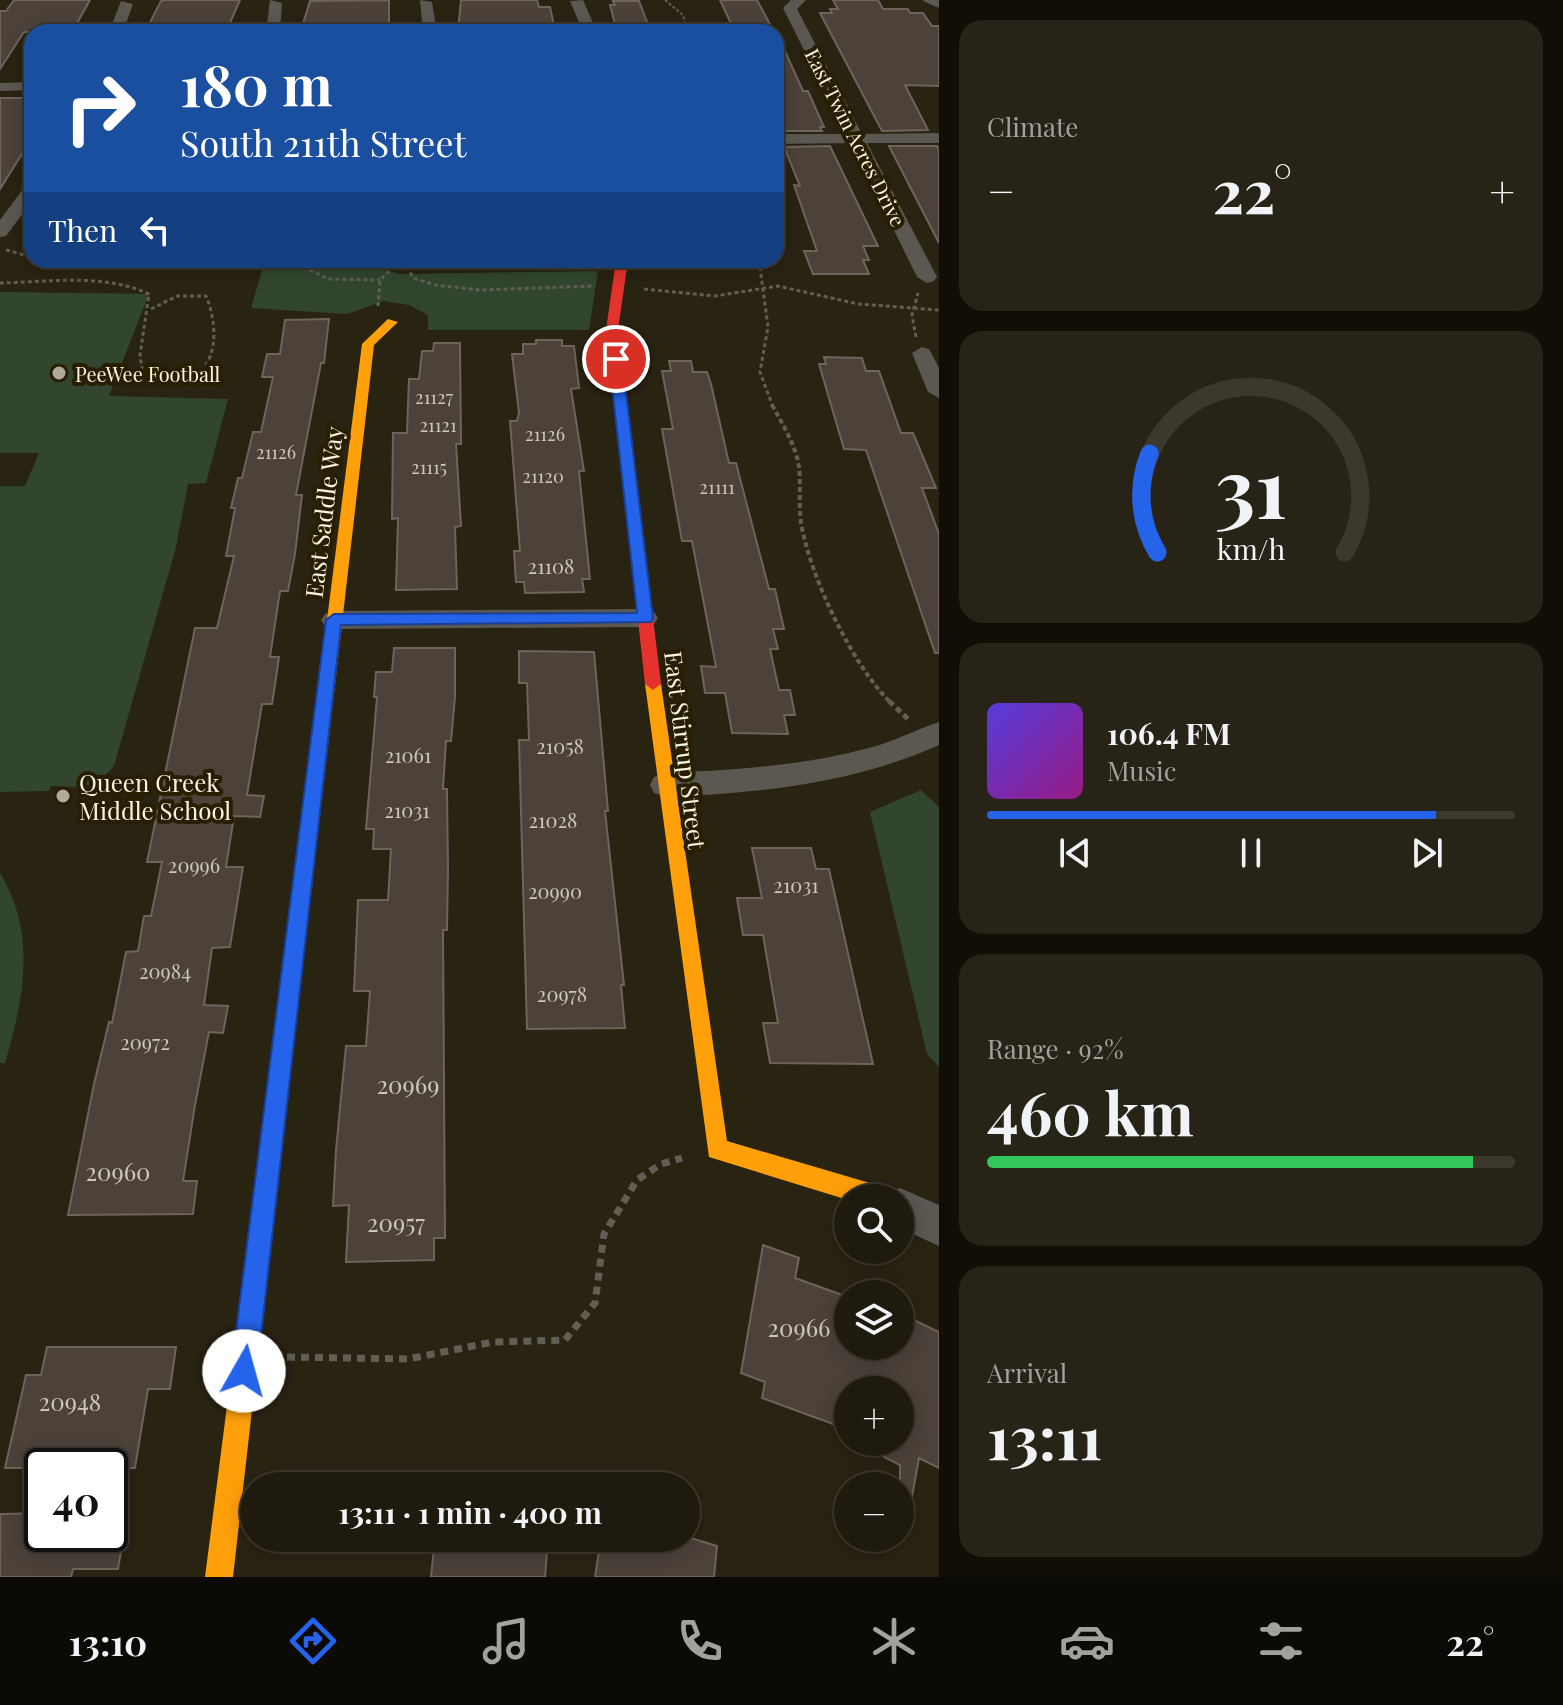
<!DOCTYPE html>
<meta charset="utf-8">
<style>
body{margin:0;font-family:"Playfair Display",serif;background:#272317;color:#f1f3f6;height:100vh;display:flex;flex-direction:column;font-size:30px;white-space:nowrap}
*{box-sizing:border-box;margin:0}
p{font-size:26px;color:#a1a19e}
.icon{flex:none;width:44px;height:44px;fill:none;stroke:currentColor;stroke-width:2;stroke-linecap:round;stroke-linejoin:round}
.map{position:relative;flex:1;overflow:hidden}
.sheet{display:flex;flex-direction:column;gap:20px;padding:20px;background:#110e08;width:624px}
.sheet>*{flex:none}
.hud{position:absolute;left:24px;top:24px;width:760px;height:244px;border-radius:24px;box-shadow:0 4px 20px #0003,0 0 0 2px #3c382e;background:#1a4fa0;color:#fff;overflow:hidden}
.fabs{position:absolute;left:834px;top:1184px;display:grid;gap:16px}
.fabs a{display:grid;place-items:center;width:80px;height:80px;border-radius:50%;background:#1f1a0e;box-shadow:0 4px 20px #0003,0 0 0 2px #3c382e;font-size:40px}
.speed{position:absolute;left:24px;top:1448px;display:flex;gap:16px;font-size:40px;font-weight:700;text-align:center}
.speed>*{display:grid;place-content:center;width:104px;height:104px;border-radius:50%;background:#1f1a0e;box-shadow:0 4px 20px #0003,0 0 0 2px #3c382e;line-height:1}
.speed .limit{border:4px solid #111;border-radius:12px;background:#fff;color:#111}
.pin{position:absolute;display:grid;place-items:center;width:68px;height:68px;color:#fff;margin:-34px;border:4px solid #fff;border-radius:50%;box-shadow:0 2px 8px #0007}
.me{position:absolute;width:88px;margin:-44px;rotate:7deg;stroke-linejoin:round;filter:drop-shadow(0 0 6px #0008)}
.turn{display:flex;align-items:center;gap:28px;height:168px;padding:0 24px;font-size:36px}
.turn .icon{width:104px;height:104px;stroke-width:2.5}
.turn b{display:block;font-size:56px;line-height:68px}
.then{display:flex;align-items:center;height:76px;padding:0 24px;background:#0003;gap:16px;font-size:30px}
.big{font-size:60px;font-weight:700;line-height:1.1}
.sheet .widget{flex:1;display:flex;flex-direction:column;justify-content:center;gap:12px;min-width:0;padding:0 28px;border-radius:24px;background:#272317}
.sheet .dial{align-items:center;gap:0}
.dial svg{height:208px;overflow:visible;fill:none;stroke:#3c382e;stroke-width:7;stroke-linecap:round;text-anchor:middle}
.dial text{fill:#f1f3f6;stroke:none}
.song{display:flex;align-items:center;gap:24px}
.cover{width:96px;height:96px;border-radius:12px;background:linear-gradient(135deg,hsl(250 70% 55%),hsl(310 70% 35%))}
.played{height:8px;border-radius:4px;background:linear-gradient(90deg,#2563eb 85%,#3c382e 85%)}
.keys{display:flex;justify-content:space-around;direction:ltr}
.heat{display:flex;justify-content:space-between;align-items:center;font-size:44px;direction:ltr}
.charge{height:12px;border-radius:6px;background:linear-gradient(90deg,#34c759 92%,#3c382e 0)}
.trip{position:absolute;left:240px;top:1472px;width:460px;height:80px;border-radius:40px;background:#1f1a0e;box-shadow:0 4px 20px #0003,0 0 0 2px #3c382e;font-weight:700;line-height:80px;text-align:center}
.dock{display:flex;height:128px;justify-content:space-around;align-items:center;background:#0c0a06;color:#a1a19e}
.dock .icon{width:56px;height:56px}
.dock .active{color:#2563eb}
.dock b{font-size:36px;color:#f1f3f6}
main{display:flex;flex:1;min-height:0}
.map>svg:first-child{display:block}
.green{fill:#32462f}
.building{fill:#4c423a;stroke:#6e645c;stroke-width:2}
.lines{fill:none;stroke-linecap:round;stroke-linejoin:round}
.path-far4{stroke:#615e55;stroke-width:2;stroke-dasharray:3 2;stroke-linecap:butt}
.path-far3{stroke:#615e55;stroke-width:3;stroke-dasharray:4 3;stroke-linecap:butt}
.path-far2{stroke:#615e55;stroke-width:4;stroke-dasharray:5 3;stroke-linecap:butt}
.path-far1{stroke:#615e55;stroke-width:5;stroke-dasharray:6 4;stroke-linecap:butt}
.path{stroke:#615e55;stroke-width:7;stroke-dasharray:8 6;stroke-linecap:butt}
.street{fill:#5a5851;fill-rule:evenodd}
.fast{fill:#30b455;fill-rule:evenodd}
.slow{fill:#ff9f0a;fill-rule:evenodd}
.jam{fill:#e5322d;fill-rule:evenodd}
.route{fill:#2563eb;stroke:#184099;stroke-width:2}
.poi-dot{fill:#b0aa99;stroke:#281e01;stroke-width:3}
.labels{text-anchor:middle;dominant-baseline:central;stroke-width:8;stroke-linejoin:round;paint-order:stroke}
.far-number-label{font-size:18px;fill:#cec7b7}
.far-street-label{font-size:20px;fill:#f9f3e1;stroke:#281e01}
.far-poi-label{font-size:20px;fill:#f9f3e1;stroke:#281e01;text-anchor:start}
.number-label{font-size:20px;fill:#cec7b7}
.street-label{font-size:24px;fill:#f9f3e1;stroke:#281e01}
.poi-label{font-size:24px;fill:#f9f3e1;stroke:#281e01;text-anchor:start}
.near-number-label{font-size:24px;fill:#cec7b7}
</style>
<main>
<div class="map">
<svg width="939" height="1577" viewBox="0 0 939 1577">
<rect width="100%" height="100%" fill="#292312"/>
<path class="green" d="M265 260H367L374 267 400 274 598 271 589 330H428V315L409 305 384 301 347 314 251 308Z
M0 292 149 294 109 396 228 399 206 483 188 484 176 547 114 766C92 793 81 786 51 786L49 791 0 792V486H25L39 453H0Z
M921 790 939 807V1067L927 1054 870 812Z
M0 873C37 934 24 998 5 1063H0Z"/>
<path class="building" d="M14 0H90L72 32H24L0 69V11H6Z
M165 0H240L226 32H145L161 1Z
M389 0V30L306 32 307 27H302L310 1Z
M461 0H537L539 7H550L555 30 458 31Z
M720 0H757L774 32 734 30Z
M833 0H878L883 9H908L910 13H923L932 26H939V86L905 85 928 130 882 131 820 13H832L830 9H838Z
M613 1H639L651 32H617L610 5H615Z
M776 31 803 91H808L824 127H820L822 131H777Z
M0 98H32V138L0 189Z
M830 146 878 246H863L869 260H863L869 274H813L804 251H817L794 185 800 186 784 147Z
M889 146H937L939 150V243Z
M329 319 324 363H321L296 495H302L295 554 288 591H280L270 657H279L275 685 272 704H262L247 795 264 796 260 817 234 816 226 867H243L230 947 212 948 204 1005 228 1006 223 1033 209 1032 195 1105 183 1181H197L193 1214 68 1215 94 1084 109 1022 112 1023 126 952 138 951 144 916H151L162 862H147L195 628H217L234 556H226L235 508H231L238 478H242L253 432H261L273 377H262L267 354H280L285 320Z
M536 340H562V346H574L579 388 571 389 584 471H579L590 579H582L584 592 525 593 524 582H516L514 551H520L510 421H517L519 413 512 354H523V344H536Z
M434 343H460L461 444H456L461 526 455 527 457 589 396 590 398 518 392 519 393 433H407L409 379H419L422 351H433Z
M824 357 862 358 866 371H879L901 433H913L936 488H922L939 534V653H935L866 450 844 449 819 364H826Z
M669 361H691L693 372H707L711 384 729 463H736L769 589H775L784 629H773L778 649H770L779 690H790L795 715H784L788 734 732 733 725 693H705L701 666 716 667 692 541H682L662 429H673L662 371H671Z
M394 648H455V697L451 741H446L443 789H447L448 869 447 930H443L445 1238H434V1260L346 1262 349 1205 333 1206 336 1150 346 1046H366L370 991H354L358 900H388L391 849H373L374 829H366L377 697H374L376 672H392Z
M519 651 594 652 608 811H605L624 985H621L625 1028 527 1029 519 740H529L527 683H519Z
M752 848H811L816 869H829L873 1064 770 1063 763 1023H778L763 935H743L737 898H762Z
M763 1245 799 1258 795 1278 848 1297V1346H900V1313L939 1332V1468L919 1458 911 1502 900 1500V1465L855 1442H900V1390H848L844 1428 762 1398 765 1382 741 1373Z
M47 1347H176L170 1389H148L135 1468H5L26 1375H41Z
M42 1513V1534H124L118 1569H73L71 1577H0V1514Z
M435 1538H548L545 1577H431Z
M601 1538H691L717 1546 714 1577H595Z"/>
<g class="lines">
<path class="path-far4" d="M665 0 683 15 688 32"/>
<path class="path-far3" d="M6 250 32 257
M291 260 328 279 380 280
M404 260 413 278 435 285 480 290 594 286
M759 260 768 327 760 372 773 407
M0 283C48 282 105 273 149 294L140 355 143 376C157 379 173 383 187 378 221 368 217 321 206 296H177L151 309
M644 289 715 296 778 286 858 304 939 310
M378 306 380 280 401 260
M916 337 912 315 918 293"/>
<path class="path-far2" d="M772 405C782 423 793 441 798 461 802 481 798 502 801 523 810 576 852 665 891 703"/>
<path class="path-far1" d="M889 701 910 721"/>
<path class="path" d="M287 1357 408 1359 493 1342 565 1340 595 1303 604 1234 637 1180 661 1164 682 1158"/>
<path class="street" d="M270 0 282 3 280 32H266Z
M420 0 432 2 437 32H423Z
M791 0H806L797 9 862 134 939 133V143H867L937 277 934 281 927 283 917 277 851 143 776 144V134H846L783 8Z
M939 0V8L923 1 924 0Z
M121 1 133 4 123 32H109Z
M570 1 583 0 597 32H583Z
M32 82V90L0 91V83Z
M32 184V201L6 236 0 237V220L26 185Z
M922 347 929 349 939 368V398L928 392 912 353Z
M645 609 654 612 658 618 654 624 645 627 334 629 325 626 321 620 325 614 334 611Z
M939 722V745C852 784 759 793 665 797L654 793 650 785 654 777 665 773C734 770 802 766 869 748 893 742 915 730 939 722Z
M900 1188 939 1205V1246L900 1228V1198H884L886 1193Z"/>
<path class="fast" d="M309 825 316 828 318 833 279 1172 276 1180 268 1183 260 1180 257 1172 300 833 302 828Z"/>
<path class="slow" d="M388 319 398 322 374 345 318 833 316 838H302L300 833 362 344Z
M653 678 661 684 727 1141 880 1186 888 1190 892 1198 848 1200 709 1157 645 684Z
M268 1161 276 1164 279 1172 233 1577H205L257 1172 260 1164Z"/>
<path class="jam" d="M616 260H628L618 330 661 684 653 690 645 684 606 330Z"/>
</g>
<path class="route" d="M616 355 622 359 653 618 651 622 341 625 257 1371 253 1380 244 1384 235 1380 231 1371 326 620 334 614 637 613 609 359Z"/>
<g class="poi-dot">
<circle cx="59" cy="373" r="8"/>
<circle cx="63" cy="796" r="8"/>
</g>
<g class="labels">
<g class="far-number-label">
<text x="434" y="397">21127</text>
<text x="438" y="425">21121</text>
<text x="545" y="434">21126</text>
<text x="276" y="452">21126</text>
<text x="429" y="467">21115</text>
<text x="543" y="476">21120</text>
<text x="717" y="487">21111</text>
</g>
<g class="far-street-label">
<text transform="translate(856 137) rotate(63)">East Twin Acres Drive</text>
</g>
<g class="far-poi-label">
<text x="75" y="373">PeeWee Football</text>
</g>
<g class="number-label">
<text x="551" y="565">21108</text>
<text x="560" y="745">21058</text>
<text x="408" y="754">21061</text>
<text x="407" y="809">21031</text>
<text x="553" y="819">21028</text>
<text x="194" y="864">20996</text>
<text x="796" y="884">21031</text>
<text x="555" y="890">20990</text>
<text x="165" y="970">20984</text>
<text x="562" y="993">20978</text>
<text x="145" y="1041">20972</text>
</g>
<g class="street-label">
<text transform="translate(323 512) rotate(-83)">East Saddle Way</text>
<text transform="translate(686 750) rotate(83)">East Stirrup Street</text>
</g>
<g class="poi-label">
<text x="79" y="782">Queen Creek<tspan x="79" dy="28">Middle School</tspan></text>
</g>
<g class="near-number-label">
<text x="408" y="1084">20969</text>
<text x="118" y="1171">20960</text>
<text x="396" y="1222">20957</text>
<text x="799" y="1327">20966</text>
<text x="70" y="1401">20948</text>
</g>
</g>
</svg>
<div class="fabs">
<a><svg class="icon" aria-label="search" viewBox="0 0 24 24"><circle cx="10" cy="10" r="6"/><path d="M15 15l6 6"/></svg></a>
<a><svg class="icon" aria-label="layers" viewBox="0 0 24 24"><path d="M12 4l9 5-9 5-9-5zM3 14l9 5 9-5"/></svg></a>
<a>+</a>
<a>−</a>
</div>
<div class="speed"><div class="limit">40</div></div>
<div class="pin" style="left:616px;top:359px;background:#d93025"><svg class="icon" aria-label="arrive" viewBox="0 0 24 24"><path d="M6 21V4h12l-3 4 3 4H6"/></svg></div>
<svg class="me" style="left:244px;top:1371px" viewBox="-20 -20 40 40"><circle r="19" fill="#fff"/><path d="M0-13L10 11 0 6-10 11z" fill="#2563eb"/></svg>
<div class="trip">13:11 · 1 min · 400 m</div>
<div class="hud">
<div class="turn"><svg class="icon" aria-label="right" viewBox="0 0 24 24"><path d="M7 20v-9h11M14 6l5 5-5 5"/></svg><div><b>180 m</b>South 211th Street</div></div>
<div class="then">Then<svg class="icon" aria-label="left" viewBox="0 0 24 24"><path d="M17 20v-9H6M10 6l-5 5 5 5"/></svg></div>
</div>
</div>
<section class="sheet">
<div class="widget"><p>Climate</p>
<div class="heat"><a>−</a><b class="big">22°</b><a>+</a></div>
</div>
<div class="widget dial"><svg viewBox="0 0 100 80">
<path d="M14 69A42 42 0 1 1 86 69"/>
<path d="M14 69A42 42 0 0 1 11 31" stroke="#2563eb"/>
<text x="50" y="56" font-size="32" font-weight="700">31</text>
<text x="50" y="72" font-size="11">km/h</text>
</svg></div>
<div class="widget">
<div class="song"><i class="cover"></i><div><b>106.4 FM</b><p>Music</p></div></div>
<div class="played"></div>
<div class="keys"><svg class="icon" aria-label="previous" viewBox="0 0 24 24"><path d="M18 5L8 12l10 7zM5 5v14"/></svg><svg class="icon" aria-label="pause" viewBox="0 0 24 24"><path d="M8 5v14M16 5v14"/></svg><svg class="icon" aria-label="next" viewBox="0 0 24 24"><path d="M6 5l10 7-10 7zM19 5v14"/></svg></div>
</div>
<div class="widget"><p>Range · 92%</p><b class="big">460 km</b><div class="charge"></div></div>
<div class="widget"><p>Arrival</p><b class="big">13:11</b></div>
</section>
</main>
<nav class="dock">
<b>13:10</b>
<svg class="icon active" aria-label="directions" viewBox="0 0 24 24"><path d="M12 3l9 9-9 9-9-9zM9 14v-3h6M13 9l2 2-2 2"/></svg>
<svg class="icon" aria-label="music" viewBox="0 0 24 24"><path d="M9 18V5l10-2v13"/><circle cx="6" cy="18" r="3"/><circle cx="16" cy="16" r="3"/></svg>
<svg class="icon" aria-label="phone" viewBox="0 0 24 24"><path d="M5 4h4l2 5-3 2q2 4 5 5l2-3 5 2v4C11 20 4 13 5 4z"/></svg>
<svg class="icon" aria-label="climate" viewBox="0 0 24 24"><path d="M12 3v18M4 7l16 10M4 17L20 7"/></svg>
<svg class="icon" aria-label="car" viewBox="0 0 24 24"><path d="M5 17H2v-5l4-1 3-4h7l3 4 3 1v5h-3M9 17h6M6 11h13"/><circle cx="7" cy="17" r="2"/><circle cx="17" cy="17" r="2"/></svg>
<svg class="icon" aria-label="filters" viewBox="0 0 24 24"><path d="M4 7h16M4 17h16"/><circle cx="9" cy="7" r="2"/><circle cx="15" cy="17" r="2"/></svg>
<b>22°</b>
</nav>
